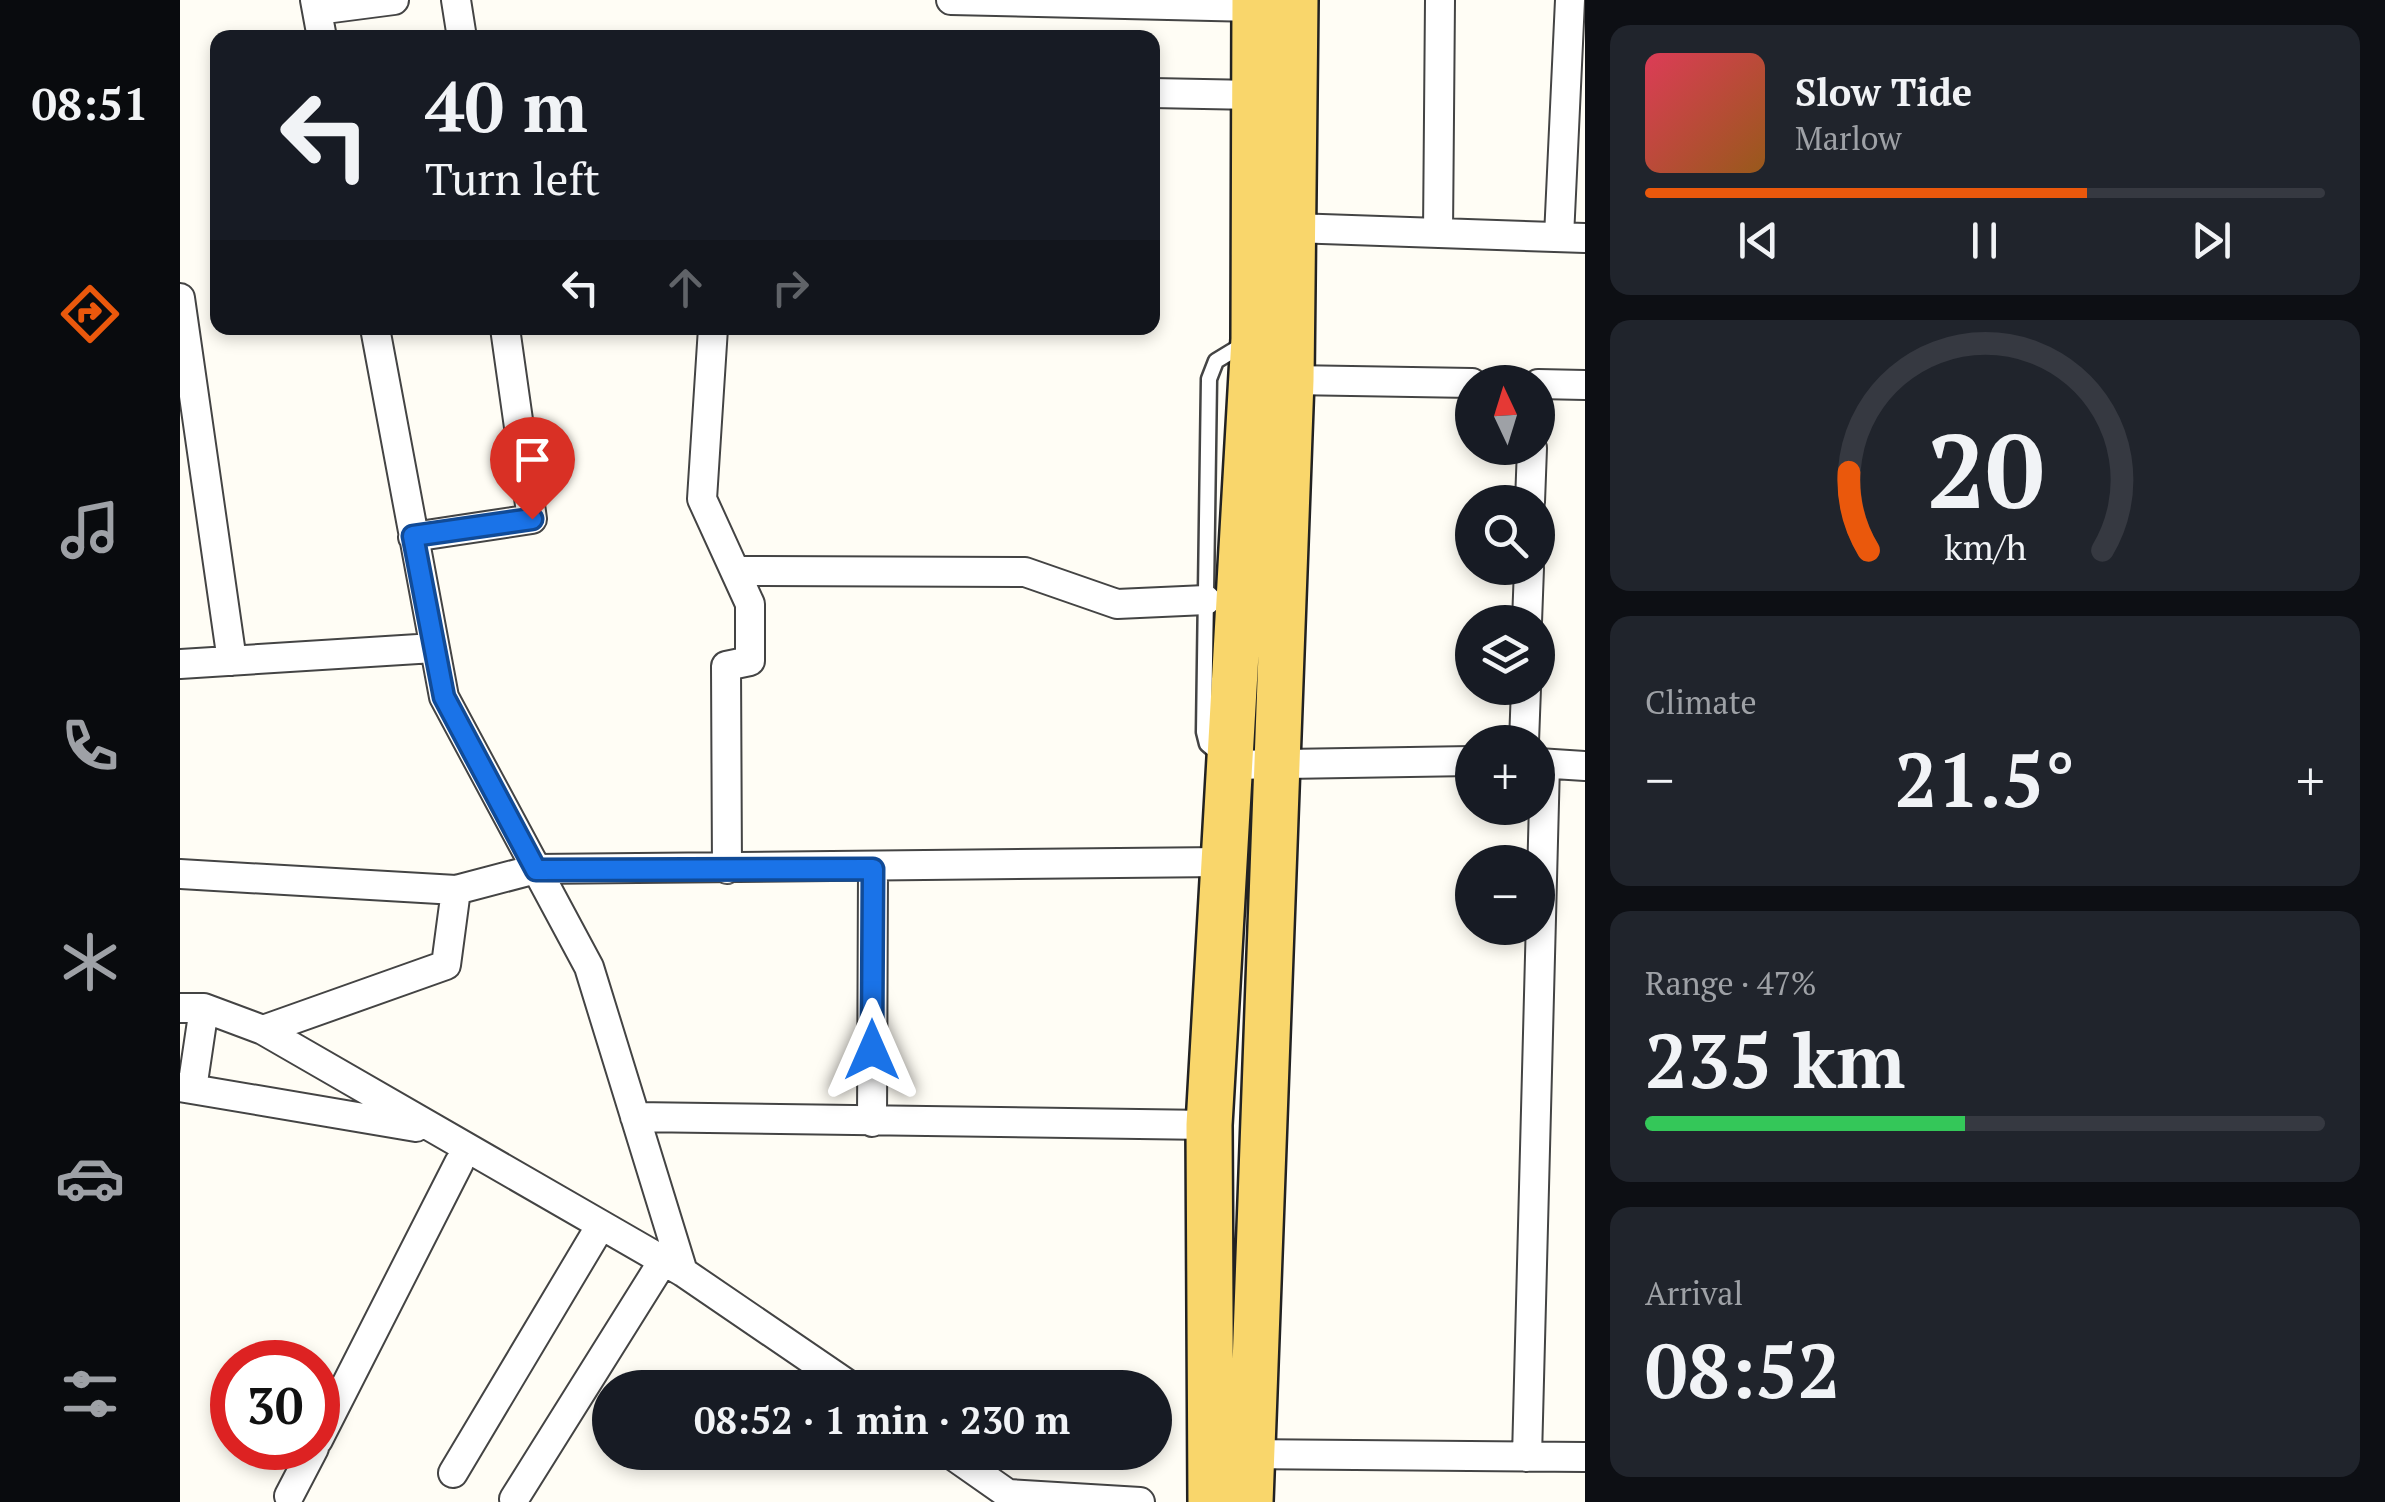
<!DOCTYPE html>
<meta charset="utf-8">
<style>
body{margin:0;font-family:"PT Serif",serif;background:#20242c;color:#f1f3f6;height:100vh;display:flex;flex-direction:column;font-size:38px;white-space:nowrap}
*{box-sizing:border-box;margin:0}
p{font-size:32px;color:#9ea1a6}
.icon{flex:none;width:55px;height:55px;fill:none;stroke:currentColor;stroke-width:2;stroke-linecap:round;stroke-linejoin:round}
.map{position:relative;flex:1;overflow:hidden}
.drawer{display:flex;flex-direction:column;gap:25px;padding:25px;background:#0d0f14;width:800px}
.drawer>*{flex:none}
.top-card{position:absolute;left:30px;top:30px;width:950px;height:305px;border-radius:20px;box-shadow:0 5px 15px #0003;background:#171b24;color:#f1f3f6;overflow:hidden}
.needle{width:65px;rotate:356deg}
.fabs{position:absolute;left:1275px;top:365px;display:grid;gap:20px}
.fabs a{display:grid;place-items:center;width:100px;height:100px;border-radius:50%;background:#171b24;box-shadow:0 5px 15px #0003;font-size:50px}
.speed{position:absolute;left:30px;top:1340px;display:flex;gap:20px;font-size:50px;font-weight:700;text-align:center}
.speed>*{display:grid;place-content:center;width:130px;height:130px;border-radius:50%;background:#171b24;box-shadow:0 5px 15px #0003;line-height:1}
.speed .limit{border:15px solid #d22;background:#fff;color:#111}
.pin{position:absolute;display:grid;place-items:center;width:85px;height:85px;color:#fff;margin:-102px -42px;border-radius:50% 50% 50% 0;rotate:-45deg;box-shadow:0 0 10px #0007}
.pin .icon{rotate:45deg}
.me{position:absolute;width:110px;margin:-55px;rotate:0deg;stroke-linejoin:round;filter:drop-shadow(0 0 8px #0008)}
.turn{display:flex;align-items:center;gap:35px;height:210px;padding:0 50px;font-size:45px}
.turn .icon{width:130px;height:130px;stroke-width:2.5}
.turn b{display:block;font-size:70px;line-height:85px}
.lanes{display:flex;align-items:center;height:95px;padding:0 50px;background:#0003;justify-content:center;gap:50px;direction:ltr}
.lanes .off{opacity:.35}
.big{font-size:75px;font-weight:800;line-height:1.1}
.drawer .card{flex:1;display:flex;flex-direction:column;justify-content:center;gap:15px;min-width:0;padding:0 35px;border-radius:20px;background:#20242c}
.drawer .dial{align-items:center;gap:0}
.dial svg{height:260px;overflow:visible;fill:none;stroke:#363941;stroke-width:7;stroke-linecap:round;text-anchor:middle}
.dial text{fill:#f1f3f6;stroke:none}
.song{display:flex;align-items:center;gap:30px}
.cover{width:120px;height:120px;border-radius:15px;background:linear-gradient(135deg,hsl(350 70% 55%),hsl(30 70% 35%))}
.played{height:10px;border-radius:5px;background:linear-gradient(90deg,#ea580c 65%,#363941 65%)}
.keys{display:flex;justify-content:space-around;direction:ltr}
.heat{display:flex;justify-content:space-between;align-items:center;font-size:55px;direction:ltr}
.charge{height:15px;border-radius:8px;background:linear-gradient(90deg,#34c759 47%,#363941 0)}
.trip{position:absolute;left:412px;top:1370px;width:580px;height:100px;border-radius:50px;background:#171b24;box-shadow:0 5px 15px #0003;font-weight:800;line-height:100px;text-align:center}
main{display:flex;flex:1;min-height:0}
.dock{display:flex;flex-direction:column;width:180px;justify-content:space-around;align-items:center;background:#090b0e;color:#9ea1a6}
.dock .icon{width:70px;height:70px}
.dock .current{color:#ea580c}
.dock b{font-size:45px;color:#f1f3f6}
.map>svg:first-child{display:block}
.lines{fill:none;stroke-linecap:round;stroke-linejoin:round}
.lane-casing{stroke:#444;stroke-width:19}
.street-casing{stroke:#444;stroke-width:32}
.primary-casing{stroke:#222;stroke-width:50}
.lane{stroke:#fff;stroke-width:14}
.street{stroke:#fff;stroke-width:28}
.primary{stroke:#f9d66b;stroke-width:45}
.route-casing{stroke:#114b97;stroke-width:25}
.route{stroke:#1a73e8;stroke-width:18}
</style>
<main>
<nav class="dock">
<b>08:51</b>
<svg class="icon current" aria-label="directions" viewBox="0 0 24 24"><path d="M12 3l9 9-9 9-9-9zM9 14v-3h6M13 9l2 2-2 2"/></svg>
<svg class="icon" aria-label="music" viewBox="0 0 24 24"><path d="M9 18V5l10-2v13"/><circle cx="6" cy="18" r="3"/><circle cx="16" cy="16" r="3"/></svg>
<svg class="icon" aria-label="phone" viewBox="0 0 24 24"><path d="M5 4h4l2 5-3 2q2 4 5 5l2-3 5 2v4C11 20 4 13 5 4z"/></svg>
<svg class="icon" aria-label="climate" viewBox="0 0 24 24"><path d="M12 3v18M4 7l16 10M4 17L20 7"/></svg>
<svg class="icon" aria-label="car" viewBox="0 0 24 24"><path d="M5 17H2v-5l4-1 3-4h7l3 4 3 1v5h-3M9 17h6M6 11h13"/><circle cx="7" cy="17" r="2"/><circle cx="17" cy="17" r="2"/></svg>
<svg class="icon" aria-label="filters" viewBox="0 0 24 24"><path d="M4 7h16M4 17h16"/><circle cx="9" cy="7" r="2"/><circle cx="15" cy="17" r="2"/></svg>
</nav>
<div class="map">
<svg width="1405" height="1502" viewBox="0 0 1405 1502">
<rect width="100%" height="100%" fill="#fffdf5"/>
<g class="lines">
<defs>
<path id="lane" d="M1042 757 1027 744 1024 732 1029 379 1036 361 1064 344"/>
<path id="street" d="M135 0 142 38
M276 0 282 38
M771 0 1075 7
M137 10 214 0
M972 93 1075 95
M1113 228 1405 238
M1258 233 1260 0
M1379 237 1390 0
M0 298 52 661
M195 328 264 697 409 967 503 1272 673 1388
M533 328 522 499 570 604V661L546 666 547 869
M1111 380 1292 383
M1358 384 1405 385
M1350 502 1352 448
M233 537 352 519 325 328
M555 571 845 572 937 604 1026 600
M1347 622 1349 568
M0 664 254 648
M1344 742 1346 688
M1358 763 1405 766
M1050 765 1292 761
M0 874 276 890 356 869 1042 862
M0 1008H24L83 1030 503 1272
M83 1030 266 965 276 890
M0 1087 236 1127
M12 1089 24 1008
M455 1117 1029 1125
M692 1122 693 869
M138 1440 279 1163
M768 1452 828 1494 960 1502
M1057 1454 1405 1457
M1347 1457 1365 764
M273 1473 421 1225
M109 1496 134 1448
M334 1499 483 1261"/>
<path id="primary" d="M1031 1502 1029 1125 1074 339 1075 0
M1070 1502 1111 380 1115 0"/>
</defs>
<use href="#lane" class="lane-casing"/>
<use href="#street" class="street-casing"/>
<use href="#primary" class="primary-casing"/>
<use href="#lane" class="lane"/>
<use href="#street" class="street"/>
<use href="#primary" class="primary"/>
</g>
<g class="lines">
<defs>
<path id="route" d="M352 519 233 536 264 697 356 870 693 869 692 1050"/>
</defs>
<use href="#route" class="route-casing"/>
<use href="#route" class="route"/>
</g>
</svg>
<div class="fabs">
<a><svg class="needle" viewBox="-14 -14 28 28"><path d="M0-13l5 13h-10z" fill="#e53935"/><path d="M0 13l5-13h-10z" fill="#9ea1a6"/></svg></a>
<a><svg class="icon" aria-label="search" viewBox="0 0 24 24"><circle cx="10" cy="10" r="6"/><path d="M15 15l6 6"/></svg></a>
<a><svg class="icon" aria-label="layers" viewBox="0 0 24 24"><path d="M12 4l9 5-9 5-9-5zM3 14l9 5 9-5"/></svg></a>
<a>+</a>
<a>−</a>
</div>
<div class="speed"><div class="limit">30</div></div>
<div class="pin" style="left:352px;top:519px;background:#d93025"><svg class="icon" aria-label="arrive" viewBox="0 0 24 24"><path d="M6 21V4h12l-3 4 3 4H6"/></svg></div>
<svg class="me" style="left:692px;top:1050px" viewBox="-20 -20 40 40"><path d="M0-17L14 15 0 8-14 15z" fill="#1a73e8" stroke="#fff" stroke-width="4"/></svg>
<div class="trip">08:52 · 1 min · 230 m</div>
<div class="top-card">
<div class="turn"><svg class="icon" aria-label="left" viewBox="0 0 24 24"><path d="M17 20v-9H6M10 6l-5 5 5 5"/></svg><div><b>40 m</b>Turn left</div></div>
<div class="lanes"><svg class="icon" aria-label="left" viewBox="0 0 24 24"><path d="M17 20v-9H6M10 6l-5 5 5 5"/></svg><svg class="icon off" aria-label="ahead" viewBox="0 0 24 24"><path d="M12 20V5M6 11l6-6 6 6"/></svg><svg class="icon off" aria-label="right" viewBox="0 0 24 24"><path d="M7 20v-9h11M14 6l5 5-5 5"/></svg></div>
</div>
</div>
<section class="drawer">
<div class="card">
<div class="song"><i class="cover"></i><div><b>Slow Tide</b><p>Marlow</p></div></div>
<div class="played"></div>
<div class="keys"><svg class="icon" aria-label="previous" viewBox="0 0 24 24"><path d="M18 5L8 12l10 7zM5 5v14"/></svg><svg class="icon" aria-label="pause" viewBox="0 0 24 24"><path d="M8 5v14M16 5v14"/></svg><svg class="icon" aria-label="next" viewBox="0 0 24 24"><path d="M6 5l10 7-10 7zM19 5v14"/></svg></div>
</div>
<div class="card dial"><svg viewBox="0 0 100 80">
<path d="M14 69A42 42 0 1 1 86 69"/>
<path d="M14 69A42 42 0 0 1 8 45" stroke="#ea580c"/>
<text x="50" y="56" font-size="32" font-weight="700">20</text>
<text x="50" y="72" font-size="11">km/h</text>
</svg></div>
<div class="card"><p>Climate</p>
<div class="heat"><a>−</a><b class="big">21.5°</b><a>+</a></div>
</div>
<div class="card"><p>Range · 47%</p><b class="big">235 km</b><div class="charge"></div></div>
<div class="card"><p>Arrival</p><b class="big">08:52</b></div>
</section>
</main>
